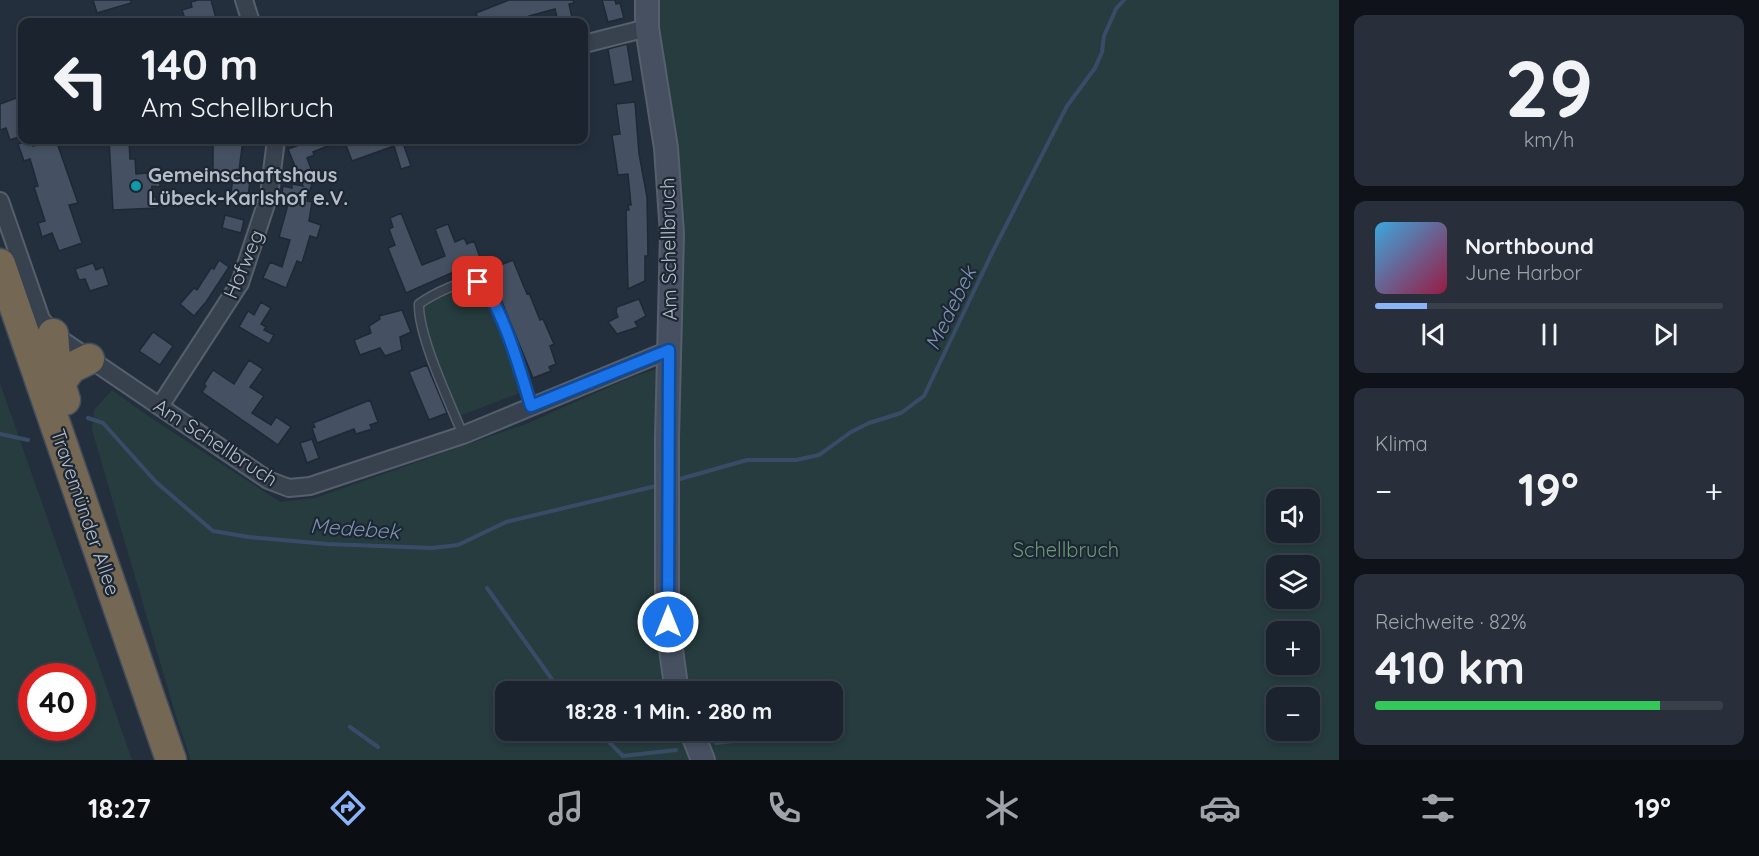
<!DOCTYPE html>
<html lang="de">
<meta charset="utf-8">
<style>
body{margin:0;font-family:Quicksand,sans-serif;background:#282f3a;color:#f1f3f6;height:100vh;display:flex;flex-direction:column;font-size:22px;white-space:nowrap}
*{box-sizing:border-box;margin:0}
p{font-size:20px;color:#a0a4aa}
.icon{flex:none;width:33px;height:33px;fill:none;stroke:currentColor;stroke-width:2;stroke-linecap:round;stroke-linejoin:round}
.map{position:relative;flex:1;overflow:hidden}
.drawer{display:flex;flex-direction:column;gap:15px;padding:15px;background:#0f1319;width:420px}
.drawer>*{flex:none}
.top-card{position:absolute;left:18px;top:18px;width:570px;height:126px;border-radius:12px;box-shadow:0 3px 9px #0003,0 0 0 2px #39404a;background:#1b232e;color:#f1f3f6;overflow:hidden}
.tools{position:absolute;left:1266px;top:489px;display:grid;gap:12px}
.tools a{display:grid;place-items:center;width:54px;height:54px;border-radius:12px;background:#1b232e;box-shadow:0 3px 9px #0003,0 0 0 2px #39404a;font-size:30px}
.speed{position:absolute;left:18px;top:663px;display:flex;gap:12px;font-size:30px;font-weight:700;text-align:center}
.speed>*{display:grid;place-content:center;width:78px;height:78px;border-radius:50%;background:#1b232e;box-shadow:0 3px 9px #0003,0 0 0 2px #39404a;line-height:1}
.speed .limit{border:9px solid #d22;background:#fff;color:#111}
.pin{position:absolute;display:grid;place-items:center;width:51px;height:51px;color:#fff;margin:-26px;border-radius:12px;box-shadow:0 3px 9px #0006}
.me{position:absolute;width:66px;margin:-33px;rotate:0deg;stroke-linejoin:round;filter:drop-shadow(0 0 4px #0008)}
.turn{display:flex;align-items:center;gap:21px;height:126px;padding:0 24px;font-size:27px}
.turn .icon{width:78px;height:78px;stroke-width:2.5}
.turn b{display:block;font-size:42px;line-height:51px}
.big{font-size:45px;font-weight:700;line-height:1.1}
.drawer .card{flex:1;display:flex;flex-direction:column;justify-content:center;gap:9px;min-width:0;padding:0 21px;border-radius:12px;background:#282f3a}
.drawer .dial{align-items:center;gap:0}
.dial b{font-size:78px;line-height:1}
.song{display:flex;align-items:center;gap:18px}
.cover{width:72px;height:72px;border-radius:9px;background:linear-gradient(135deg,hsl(200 70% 55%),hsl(340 70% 35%))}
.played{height:6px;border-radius:3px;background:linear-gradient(90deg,#8ab4f8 15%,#39404a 15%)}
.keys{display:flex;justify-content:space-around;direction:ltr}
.heat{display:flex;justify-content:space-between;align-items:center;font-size:33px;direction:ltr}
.charge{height:9px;border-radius:4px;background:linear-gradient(90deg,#34c759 82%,#39404a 0)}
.trip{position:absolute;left:495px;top:681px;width:348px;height:60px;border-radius:12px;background:#1b232e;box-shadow:0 3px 9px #0003,0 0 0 2px #39404a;font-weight:700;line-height:60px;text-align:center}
.dock{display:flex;height:96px;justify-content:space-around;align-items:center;background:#0b0e12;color:#a0a4aa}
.dock .icon{width:42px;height:42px}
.dock .selected{color:#8ab4f8}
.dock b{font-size:27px;color:#f1f3f6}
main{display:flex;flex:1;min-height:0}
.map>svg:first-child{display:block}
.green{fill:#263c3f;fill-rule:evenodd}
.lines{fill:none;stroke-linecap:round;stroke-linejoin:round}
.stream{stroke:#394c67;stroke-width:4}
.building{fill:#455162;stroke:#1f2835;stroke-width:1.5}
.lane-casing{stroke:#565f6c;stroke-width:11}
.street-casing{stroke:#565f6c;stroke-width:20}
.secondary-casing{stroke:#565f6c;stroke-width:26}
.highway-casing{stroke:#434c59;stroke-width:33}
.lane{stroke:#38414e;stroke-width:8}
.street{stroke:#38414e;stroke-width:16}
.secondary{stroke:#465061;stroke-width:22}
.highway{stroke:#746855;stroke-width:30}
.route-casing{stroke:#114b97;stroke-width:15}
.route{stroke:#1a73e8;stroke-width:10}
.culture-dot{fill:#0f9aa8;stroke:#1d2633;stroke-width:2}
.labels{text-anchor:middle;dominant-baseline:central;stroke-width:4.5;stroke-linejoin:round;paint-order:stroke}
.poi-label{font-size:20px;font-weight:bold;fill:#b4bcc9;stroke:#1d2633;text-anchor:start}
.street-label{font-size:20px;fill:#b4bcc9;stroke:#1d2633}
.park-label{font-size:20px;fill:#6b9a76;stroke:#1d2633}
.water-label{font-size:21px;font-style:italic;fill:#7c92b1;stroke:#1d2633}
</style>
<main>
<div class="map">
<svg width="1339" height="760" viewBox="0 0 1339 760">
<rect width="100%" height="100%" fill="#242f3e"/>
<path class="green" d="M656 0H1339V760H191L175 713 92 430 94 410 112 390 151 418 280 502 315 498 526 424 632 377 678 362ZM1276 500H1310V532H1276ZM1276 566H1310V598H1276ZM1276 632H1310V664H1276ZM506 692H832V730H506ZM1276 698H1310V730H1276Z
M469 285 486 291 508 347 522 392 457 417 424 325 423 306Z
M0 383 1 386 132 760H0ZM82 676V728H32V676Z"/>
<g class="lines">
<path class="stream" d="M88 418 103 423 156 482 213 531 249 537 327 544 432 548 458 545 506 522 656 486
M0 434 28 440
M680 479 747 460H796L819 455 851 432 869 423 901 413 924 396 993 251 1067 106 1095 68 1102 52 1104 36 1116 9 1124 0
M487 588 561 692
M350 727 378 747
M597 730 623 756 676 750
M716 743 825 730"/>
</g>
<path class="building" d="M93 0H131V3L97 13Z
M198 0H211L217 22H186L182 10 192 7 191 2Z
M509 0H573L574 3 569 4 573 22H558L555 9 529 16 531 22H479L476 13Z
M602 0H615L616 4 620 3 624 18 608 22Z
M627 44 633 81 614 85 608 49Z
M22 96V136L10 140 6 128 0 130V104Z
M635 102 639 154 647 197 648 256H645V281L628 289 626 210H629L628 205H631L628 174 618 175 612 135 620 134 616 104Z
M31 140 33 146 56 140 78 203 69 205 82 243 59 251 52 233 42 237 38 223 45 221 34 187 38 186 30 159 24 161 18 144Z
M109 140H129L130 159H135L136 174 159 172 160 187 152 186 151 196 156 197 157 208 113 210Z
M213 140H243L239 170 251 171 248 198 233 196 234 193H231L233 177 213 172Z
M313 140H343L313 152 314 155 307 158 314 177 307 201 312 202 309 221 321 225 317 238 310 236 302 263 297 261 286 288 263 278 270 262 282 267 290 240 279 237 289 201 281 200 283 186 292 188V184L303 186 288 149Z
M344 140H408L403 143 411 166 401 169 394 146 352 161Z
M401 213 422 265 445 256 435 229 448 224 455 242 464 238 467 244 474 241 481 260 406 293 388 248 395 245 389 229 393 227 390 218Z
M225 215 244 220 241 233 222 228Z
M219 260 229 267 206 302 194 316 180 304 194 288 197 290 211 268 214 269Z
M513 260 527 294 529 293 540 320 543 319 554 344 550 346 556 364 549 367 551 371 533 378 489 270Z
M93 263 96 270 103 267 109 285 90 291 85 279 79 280 75 269Z
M639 299 646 316 635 322 638 327 617 334 608 322 618 317 616 312 617 307Z
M261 302 271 308 261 324 266 327 264 330 274 335 269 344 239 327 248 311 254 315Z
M402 310 411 332 400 337 402 350 385 356 380 348 360 355 354 340 371 333 369 326 380 319 379 316Z
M153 332 173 346 160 365 139 351Z
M249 360 263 369 250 387 264 396 252 413 271 425 276 417 291 427 278 445 202 392 206 386 204 384 213 370 234 384Z
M427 365 447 413 429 420 409 372Z
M370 400 378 422 370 425 372 429 356 434 354 429 317 443 312 428 315 427 313 423Z
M312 439 319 458 307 463 300 443Z"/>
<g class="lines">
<defs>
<path id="lane" d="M463 435C450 403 418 336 419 304 430 296 465 277 479 282 496 290 525 385 532 406"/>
<path id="street" d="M244 0 251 22
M584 44 647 28
M0 201 41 319 53 334 268 480 289 488 310 486 463 435 669 350
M160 406 240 283 269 195 276 140"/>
<path id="secondary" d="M647 0V28L666 148 672 234 667 438V622L677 692
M691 730 703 760"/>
<path id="highway" d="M0 264 171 760
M53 334 56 371 65 400
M60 383 71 368 89 359"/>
</defs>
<use href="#lane" class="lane-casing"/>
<use href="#street" class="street-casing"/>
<use href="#secondary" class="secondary-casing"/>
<use href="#highway" class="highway-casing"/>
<use href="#lane" class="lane"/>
<use href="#street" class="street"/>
<use href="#secondary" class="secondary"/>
<use href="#highway" class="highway"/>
</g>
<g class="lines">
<defs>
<path id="route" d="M478 282C501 299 522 377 531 406L669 350 668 622"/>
</defs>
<use href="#route" class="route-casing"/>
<use href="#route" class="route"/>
</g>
<circle class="culture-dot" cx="136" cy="186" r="6"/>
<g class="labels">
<g class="poi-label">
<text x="148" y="174">Gemeinschaftshaus<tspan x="148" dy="23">Lübeck-Karlshof e.V.</tspan></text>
</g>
<g class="street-label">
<text transform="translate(668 249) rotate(-91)">Am Schellbruch</text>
<text transform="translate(243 264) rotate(-67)">Hofweg</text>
<text transform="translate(216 442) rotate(33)">Am Schellbruch</text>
<text transform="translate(86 512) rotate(71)">Travemünder Allee</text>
</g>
<g class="park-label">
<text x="1066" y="549">Schellbruch</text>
</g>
<g class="water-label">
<text transform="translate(950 308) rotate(-64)">Medebek</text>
<text transform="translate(355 528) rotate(4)">Medebek</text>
</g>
</g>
</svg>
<div class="tools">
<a><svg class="icon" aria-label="sound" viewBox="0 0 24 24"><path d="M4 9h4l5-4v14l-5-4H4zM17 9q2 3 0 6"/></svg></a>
<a><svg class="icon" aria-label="layers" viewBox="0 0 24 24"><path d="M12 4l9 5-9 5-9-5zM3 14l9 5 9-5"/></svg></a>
<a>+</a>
<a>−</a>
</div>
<div class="speed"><div class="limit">40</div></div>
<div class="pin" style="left:478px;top:282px;background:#d93025"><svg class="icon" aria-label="arrive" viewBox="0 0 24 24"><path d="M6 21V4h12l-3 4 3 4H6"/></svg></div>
<svg class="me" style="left:668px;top:622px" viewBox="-20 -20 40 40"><circle r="17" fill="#1a73e8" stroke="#fff" stroke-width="3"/><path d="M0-11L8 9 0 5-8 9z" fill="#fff"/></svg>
<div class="trip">18:28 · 1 Min. · 280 m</div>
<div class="top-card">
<div class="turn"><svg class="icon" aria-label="left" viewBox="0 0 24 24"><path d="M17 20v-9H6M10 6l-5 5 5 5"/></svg><div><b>140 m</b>Am Schellbruch</div></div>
</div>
</div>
<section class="drawer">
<div class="card dial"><b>29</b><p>km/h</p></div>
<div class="card">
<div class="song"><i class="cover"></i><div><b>Northbound</b><p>June Harbor</p></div></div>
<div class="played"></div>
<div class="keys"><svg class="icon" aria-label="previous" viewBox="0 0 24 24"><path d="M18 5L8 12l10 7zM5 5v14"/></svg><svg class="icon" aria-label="pause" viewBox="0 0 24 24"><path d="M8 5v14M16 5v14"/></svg><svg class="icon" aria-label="next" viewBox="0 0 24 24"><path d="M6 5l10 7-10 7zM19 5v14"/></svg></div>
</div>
<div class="card"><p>Klima</p>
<div class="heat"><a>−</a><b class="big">19°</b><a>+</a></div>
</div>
<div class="card"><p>Reichweite · 82%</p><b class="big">410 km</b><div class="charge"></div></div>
</section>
</main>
<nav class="dock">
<b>18:27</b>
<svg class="icon selected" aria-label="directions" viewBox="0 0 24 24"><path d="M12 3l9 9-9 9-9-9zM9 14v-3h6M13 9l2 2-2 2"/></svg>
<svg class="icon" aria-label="music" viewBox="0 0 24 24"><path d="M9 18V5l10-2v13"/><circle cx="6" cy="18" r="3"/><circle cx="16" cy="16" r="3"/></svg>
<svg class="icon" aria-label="phone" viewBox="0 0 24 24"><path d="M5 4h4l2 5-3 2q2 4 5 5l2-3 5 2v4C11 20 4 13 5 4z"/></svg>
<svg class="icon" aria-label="climate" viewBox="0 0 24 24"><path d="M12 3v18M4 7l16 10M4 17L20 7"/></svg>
<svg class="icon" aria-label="car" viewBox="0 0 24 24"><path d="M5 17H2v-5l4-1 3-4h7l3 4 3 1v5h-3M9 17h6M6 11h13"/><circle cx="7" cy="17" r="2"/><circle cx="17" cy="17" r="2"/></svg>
<svg class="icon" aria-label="filters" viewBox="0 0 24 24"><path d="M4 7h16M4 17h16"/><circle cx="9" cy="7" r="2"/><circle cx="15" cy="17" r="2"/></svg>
<b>19°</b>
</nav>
